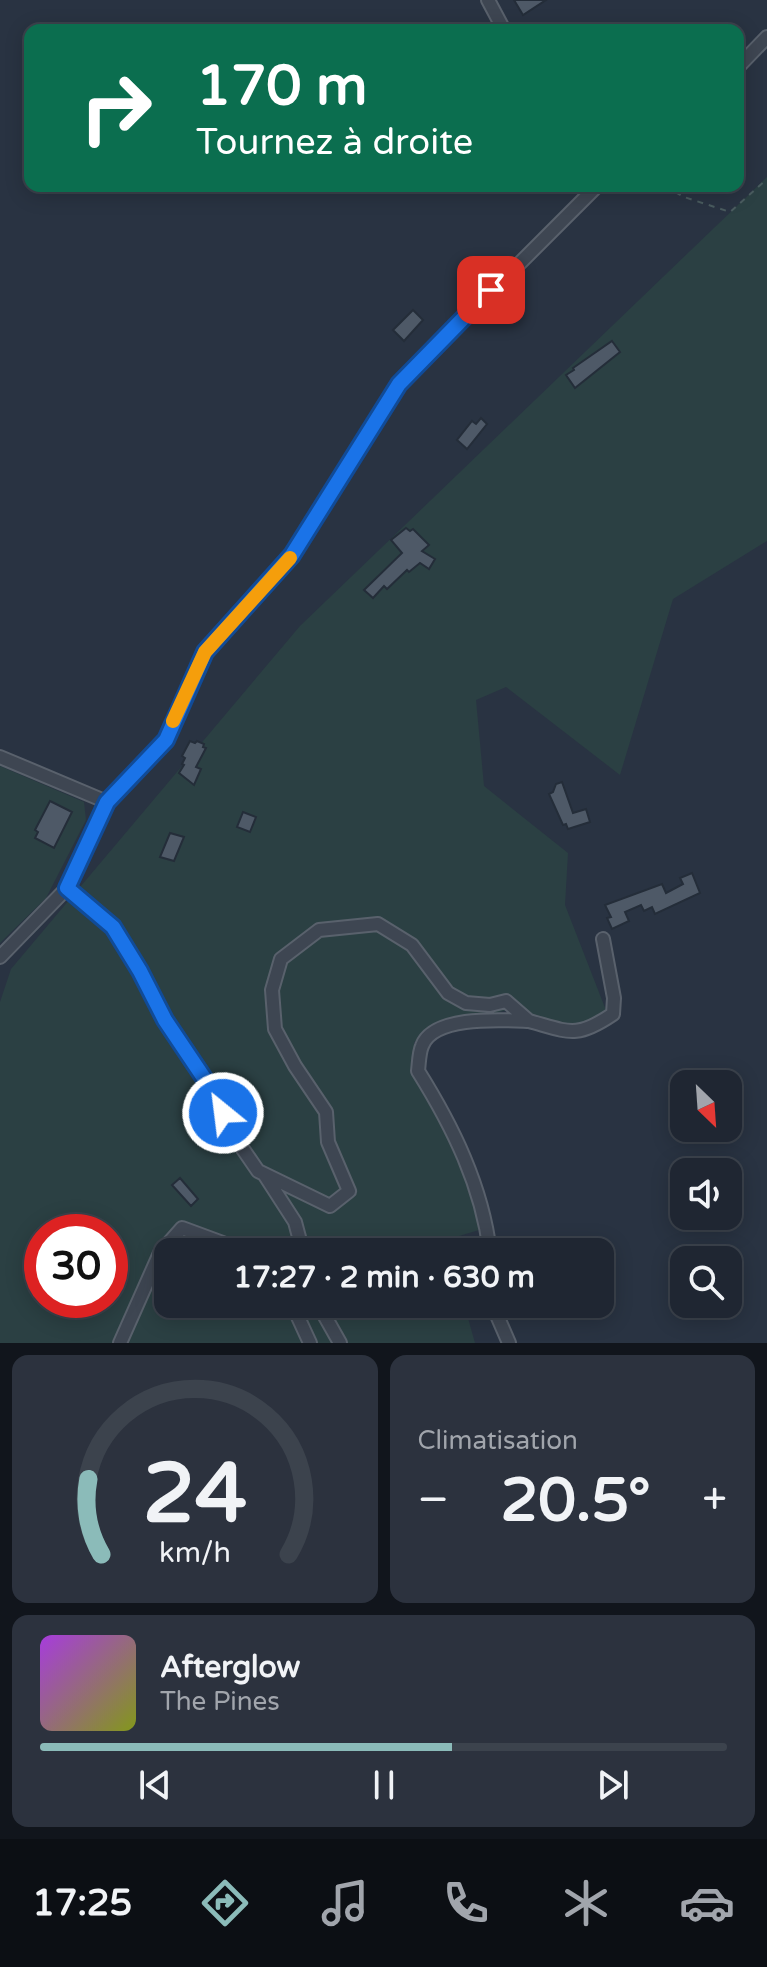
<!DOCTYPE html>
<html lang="fr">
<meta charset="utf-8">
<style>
body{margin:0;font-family:"Varela Round",sans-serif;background:#2c323e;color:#f1f3f6;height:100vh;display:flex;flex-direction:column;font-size:30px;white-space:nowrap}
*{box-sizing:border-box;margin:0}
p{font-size:26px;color:#a1a5ac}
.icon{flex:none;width:44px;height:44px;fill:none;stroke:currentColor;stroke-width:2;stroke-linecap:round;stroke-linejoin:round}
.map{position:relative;height:1343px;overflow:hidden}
.sheet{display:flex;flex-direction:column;gap:12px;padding:12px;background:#11151c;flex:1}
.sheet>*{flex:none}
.banner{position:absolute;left:24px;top:24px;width:720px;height:168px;border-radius:16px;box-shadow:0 4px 20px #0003,0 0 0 2px #3c434d;background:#0b6e4f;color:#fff;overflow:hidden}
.needle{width:52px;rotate:155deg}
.fabs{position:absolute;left:670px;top:1070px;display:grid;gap:16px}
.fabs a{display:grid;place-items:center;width:72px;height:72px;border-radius:16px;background:#1f2632;box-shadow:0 4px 20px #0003,0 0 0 2px #3c434d;font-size:40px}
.speed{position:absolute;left:24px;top:1214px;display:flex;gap:16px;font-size:40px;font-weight:700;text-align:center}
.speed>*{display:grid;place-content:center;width:104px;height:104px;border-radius:50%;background:#1f2632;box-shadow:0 4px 20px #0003,0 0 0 2px #3c434d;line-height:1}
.speed .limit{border:12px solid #d22;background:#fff;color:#111}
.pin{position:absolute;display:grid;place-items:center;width:68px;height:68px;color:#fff;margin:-34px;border-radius:16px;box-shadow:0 4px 12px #0006}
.me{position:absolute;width:88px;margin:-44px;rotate:331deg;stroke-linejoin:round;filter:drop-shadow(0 0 6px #0008)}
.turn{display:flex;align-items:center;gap:28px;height:168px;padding:0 40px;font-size:36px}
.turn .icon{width:104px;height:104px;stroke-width:2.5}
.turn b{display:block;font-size:56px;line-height:68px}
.big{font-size:60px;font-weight:800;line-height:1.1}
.sheet .widget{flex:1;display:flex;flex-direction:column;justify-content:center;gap:12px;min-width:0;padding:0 28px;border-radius:16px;background:#2c323e}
.sheet .dial{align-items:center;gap:0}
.dial svg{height:208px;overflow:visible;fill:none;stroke:#3c434d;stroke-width:7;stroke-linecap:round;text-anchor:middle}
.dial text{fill:#f1f3f6;stroke:none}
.song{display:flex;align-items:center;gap:24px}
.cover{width:96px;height:96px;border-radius:12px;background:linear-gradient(135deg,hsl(280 70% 55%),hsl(70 70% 35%))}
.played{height:8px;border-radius:4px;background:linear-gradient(90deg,#8bbbb9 60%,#3c434d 60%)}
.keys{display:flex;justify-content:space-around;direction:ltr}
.heat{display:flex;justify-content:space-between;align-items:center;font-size:44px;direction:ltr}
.sheet .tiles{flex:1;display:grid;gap:12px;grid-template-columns:1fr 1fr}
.widget:last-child{grid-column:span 2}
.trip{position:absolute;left:154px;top:1238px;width:460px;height:80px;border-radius:16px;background:#1f2632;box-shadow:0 4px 20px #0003,0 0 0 2px #3c434d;font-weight:800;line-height:80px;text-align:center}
.tabs{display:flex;height:128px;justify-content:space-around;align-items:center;background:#0c0f14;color:#a1a5ac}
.tabs .icon{width:56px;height:56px}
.tabs .current{color:#8bbbb9}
.tabs b{font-size:36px;color:#f1f3f6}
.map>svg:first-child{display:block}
.green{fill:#2b4043;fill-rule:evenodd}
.building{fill:#4e5967;stroke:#242d39;stroke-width:2}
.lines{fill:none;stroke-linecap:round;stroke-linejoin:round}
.minor-casing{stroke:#59616c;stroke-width:16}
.path{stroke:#4a5c5f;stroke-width:2;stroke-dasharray:6 6;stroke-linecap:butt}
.minor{stroke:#3e4652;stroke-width:12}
.route-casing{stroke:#114b97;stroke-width:20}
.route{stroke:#1a73e8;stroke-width:14}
.slow{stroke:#f59e0b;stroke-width:14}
</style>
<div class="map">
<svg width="767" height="1343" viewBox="0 0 767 1343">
<rect width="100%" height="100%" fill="#293342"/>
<path class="green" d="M767 177V541L673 599 620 775 506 687 476 700 484 786 568 853 565 905 607 1013 570 1028 507 1010 437 1029 414 1042 418 1071 470 1185 479 1230 446 1240 449 1252H168V1304H464L475 1343H0V1002L11 969 300 626ZM42 1232H110V1300H42Z
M0 766 84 802 86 820 46 898 0 943Z"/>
<path class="building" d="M514 0H546L523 15Z
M413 310 423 320 404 341 393 330Z
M612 341 620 352 575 388 566 375 574 370 573 368Z
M481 418 487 424 467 449 457 440 472 421 476 424Z
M406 528 410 531 413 529 429 545 422 551 435 559 429 569 420 563 409 572 407 570 387 589 384 586 373 598 364 590 402 553 391 540Z
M190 741 195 743 197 741 204 744 203 747 206 748 196 767 201 769 194 785 179 773 184 765 182 764 185 758 182 756Z
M562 782 573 813 586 809 590 822 568 829 566 824 563 825 549 794 553 792 556 784Z
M50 801 72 812 54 848 35 838 38 832 35 830Z
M243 812 256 817 250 832 237 827Z
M170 833 184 837 174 861 160 857Z
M692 873 700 893 655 914 652 907 644 911 641 905 625 912 629 921 612 929 607 918 611 917 605 905 662 884 666 893 683 884 680 878Z
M180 1178 198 1199 191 1206 172 1185Z"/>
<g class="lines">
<defs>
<path id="minor" d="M488 0 504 30
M738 67 767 37
M0 757 107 802
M67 888 113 927 140 971 165 1020 210 1087 236 1139 258 1171 330 1206 349 1191 328 1142 326 1112 295 1066 275 1029 272 990 281 959 319 930 378 924 412 945 448 993 466 1003 490 1005 506 1001 529 1021C502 1020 433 1015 422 1046 419 1053 419 1063 418 1071 453 1127 482 1186 490 1252
M0 957 67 888 107 802 166 740 205 652 292 555 399 384 597 186
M529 1021C569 1032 576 1039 613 1014L614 998 603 939
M264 1174 295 1222 303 1252
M292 1304 310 1343
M318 1304 340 1343
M495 1304 496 1313 509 1343
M120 1343 160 1253 182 1228 247 1252"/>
</defs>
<use href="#minor" class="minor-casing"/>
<path class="path" d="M665 186 684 197 730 212 767 179"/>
<use href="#minor" class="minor"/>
</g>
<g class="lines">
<defs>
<path id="route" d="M223 1113 210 1087 165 1020 140 971 113 927 67 888 107 802 166 740 205 652 292 555 399 384 491 290"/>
</defs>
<use href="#route" class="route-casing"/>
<use href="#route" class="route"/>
<path class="slow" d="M173 721 205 652 290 558"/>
</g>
</svg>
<div class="fabs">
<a><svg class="needle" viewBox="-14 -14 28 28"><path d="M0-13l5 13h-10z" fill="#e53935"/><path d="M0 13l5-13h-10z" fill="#a1a5ac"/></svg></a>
<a><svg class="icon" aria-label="sound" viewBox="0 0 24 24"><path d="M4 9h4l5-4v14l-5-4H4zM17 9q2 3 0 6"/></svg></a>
<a><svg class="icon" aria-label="search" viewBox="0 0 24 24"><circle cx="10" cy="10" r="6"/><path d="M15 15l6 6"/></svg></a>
</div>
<div class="speed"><div class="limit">30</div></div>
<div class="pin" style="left:491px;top:290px;background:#d93025"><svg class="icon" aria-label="arrive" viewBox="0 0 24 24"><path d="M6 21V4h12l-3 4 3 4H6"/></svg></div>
<svg class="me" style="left:223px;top:1113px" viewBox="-20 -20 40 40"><circle r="17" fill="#1a73e8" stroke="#fff" stroke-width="3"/><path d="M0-11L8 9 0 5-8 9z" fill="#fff"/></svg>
<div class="trip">17:27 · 2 min · 630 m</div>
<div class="banner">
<div class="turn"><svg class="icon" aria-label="right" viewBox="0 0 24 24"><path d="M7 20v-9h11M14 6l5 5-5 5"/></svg><div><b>170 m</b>Tournez à droite</div></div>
</div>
</div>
<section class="sheet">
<div class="tiles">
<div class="widget dial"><svg viewBox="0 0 100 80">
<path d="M14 69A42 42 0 1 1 86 69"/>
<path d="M14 69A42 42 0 0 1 9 40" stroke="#8bbbb9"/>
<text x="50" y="56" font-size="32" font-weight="700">24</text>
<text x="50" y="72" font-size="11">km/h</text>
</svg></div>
<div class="widget"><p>Climatisation</p>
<div class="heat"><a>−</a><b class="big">20.5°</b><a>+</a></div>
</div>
<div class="widget">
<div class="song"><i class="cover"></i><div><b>Afterglow</b><p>The Pines</p></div></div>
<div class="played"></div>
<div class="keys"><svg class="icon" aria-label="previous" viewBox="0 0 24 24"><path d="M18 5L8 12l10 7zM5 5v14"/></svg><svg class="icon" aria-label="pause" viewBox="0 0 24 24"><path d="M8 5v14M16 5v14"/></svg><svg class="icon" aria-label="next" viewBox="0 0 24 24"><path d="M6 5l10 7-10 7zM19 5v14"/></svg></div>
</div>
</div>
</section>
<nav class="tabs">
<b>17:25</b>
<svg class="icon current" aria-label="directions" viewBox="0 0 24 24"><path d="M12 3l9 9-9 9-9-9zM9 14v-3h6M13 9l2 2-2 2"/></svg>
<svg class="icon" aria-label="music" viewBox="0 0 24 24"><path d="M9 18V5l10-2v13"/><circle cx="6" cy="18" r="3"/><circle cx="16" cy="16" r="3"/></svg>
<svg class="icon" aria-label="phone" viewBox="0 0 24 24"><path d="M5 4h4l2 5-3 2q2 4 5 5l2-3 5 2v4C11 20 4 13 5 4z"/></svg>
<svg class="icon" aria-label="climate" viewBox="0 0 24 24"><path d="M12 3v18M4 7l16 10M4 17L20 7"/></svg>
<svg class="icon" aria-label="car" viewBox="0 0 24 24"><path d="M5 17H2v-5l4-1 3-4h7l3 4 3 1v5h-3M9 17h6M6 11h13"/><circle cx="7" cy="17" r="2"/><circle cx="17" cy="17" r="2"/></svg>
</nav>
